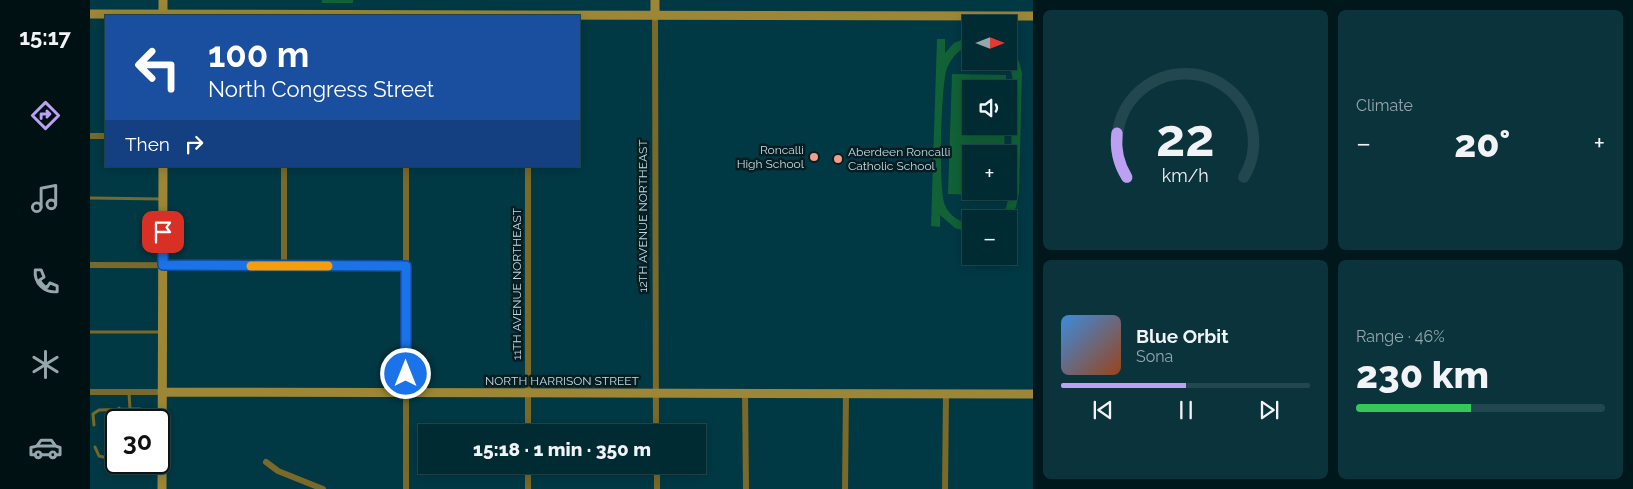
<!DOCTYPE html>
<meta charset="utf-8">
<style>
body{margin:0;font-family:Raleway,sans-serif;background:#0a333b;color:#f1f3f6;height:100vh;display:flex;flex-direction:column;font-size:19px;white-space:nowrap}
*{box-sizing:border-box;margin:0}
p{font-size:16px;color:#95a7ac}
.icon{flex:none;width:28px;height:28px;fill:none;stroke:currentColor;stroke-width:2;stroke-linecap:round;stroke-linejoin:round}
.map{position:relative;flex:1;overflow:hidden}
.side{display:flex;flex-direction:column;gap:10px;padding:10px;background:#00181c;width:600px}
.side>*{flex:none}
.hud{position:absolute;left:15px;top:15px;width:475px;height:152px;border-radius:0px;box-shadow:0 2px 12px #0003,0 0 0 1px #22474e;background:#1a4fa0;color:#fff;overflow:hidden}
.needle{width:32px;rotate:90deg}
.buttons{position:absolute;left:872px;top:15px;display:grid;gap:10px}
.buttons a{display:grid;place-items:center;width:55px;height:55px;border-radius:0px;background:#002b33;box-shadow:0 2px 12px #0003,0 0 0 1px #22474e;font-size:25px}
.speed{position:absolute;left:15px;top:409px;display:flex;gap:10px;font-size:25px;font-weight:700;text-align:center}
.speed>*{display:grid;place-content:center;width:65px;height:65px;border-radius:50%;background:#002b33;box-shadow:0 2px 12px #0003,0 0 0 1px #22474e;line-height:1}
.speed .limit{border:2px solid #111;border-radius:8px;background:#fff;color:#111}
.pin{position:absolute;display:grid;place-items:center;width:42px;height:42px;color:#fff;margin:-21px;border-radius:10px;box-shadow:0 2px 8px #0006}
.me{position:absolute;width:55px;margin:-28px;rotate:0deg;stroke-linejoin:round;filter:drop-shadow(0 0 4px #0008)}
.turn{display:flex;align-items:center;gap:18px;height:105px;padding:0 20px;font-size:22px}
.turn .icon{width:65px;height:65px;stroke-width:2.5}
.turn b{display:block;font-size:35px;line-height:42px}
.then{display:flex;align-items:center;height:48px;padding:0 20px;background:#0003;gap:10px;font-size:19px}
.big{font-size:38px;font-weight:800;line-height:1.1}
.side .tile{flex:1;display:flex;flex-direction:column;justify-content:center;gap:8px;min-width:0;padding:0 18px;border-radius:8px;background:#0a333b}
.side .dial{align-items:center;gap:0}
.dial svg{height:130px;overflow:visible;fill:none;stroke:#22474e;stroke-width:7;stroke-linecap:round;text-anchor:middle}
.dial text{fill:#f1f3f6;stroke:none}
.song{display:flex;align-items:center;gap:15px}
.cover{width:60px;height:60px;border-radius:8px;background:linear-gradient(135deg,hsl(210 70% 55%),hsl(20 70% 35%))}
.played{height:5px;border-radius:2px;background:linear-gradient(90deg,#bca0f2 50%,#22474e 50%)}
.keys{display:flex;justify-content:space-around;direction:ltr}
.heat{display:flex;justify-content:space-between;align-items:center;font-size:28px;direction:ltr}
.charge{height:8px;border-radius:4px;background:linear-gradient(90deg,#34c759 46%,#22474e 0)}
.side .tiles{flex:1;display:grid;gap:10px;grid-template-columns:repeat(2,1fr)}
.trip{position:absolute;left:328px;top:424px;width:288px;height:50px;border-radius:0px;background:#002b33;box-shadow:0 2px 12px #0003,0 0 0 1px #22474e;font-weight:800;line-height:50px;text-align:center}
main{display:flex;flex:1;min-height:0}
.tab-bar{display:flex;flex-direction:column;width:90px;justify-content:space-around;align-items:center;background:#001114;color:#95a7ac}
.tab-bar .icon{width:35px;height:35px}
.tab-bar .active{color:#bca0f2}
.tab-bar b{font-size:22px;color:#f1f3f6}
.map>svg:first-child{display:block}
.grass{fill:#116237}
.park{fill:url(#park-tufts)}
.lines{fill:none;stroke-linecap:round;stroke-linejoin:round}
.lane{stroke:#7a6928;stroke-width:3}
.street{stroke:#7a6928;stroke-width:6}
.secondary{stroke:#9d8736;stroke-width:9}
.route-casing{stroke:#114b97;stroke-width:12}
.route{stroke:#1a73e8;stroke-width:9}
.slow{stroke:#f59e0b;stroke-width:9}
.poi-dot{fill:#f49e89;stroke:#081d22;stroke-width:2}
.labels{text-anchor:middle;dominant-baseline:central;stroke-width:5;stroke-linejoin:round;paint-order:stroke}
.poi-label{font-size:12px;fill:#c3dce2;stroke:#081d22;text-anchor:end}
.street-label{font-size:12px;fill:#c3dce2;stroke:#081d22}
</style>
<main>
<nav class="tab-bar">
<b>15:17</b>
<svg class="icon active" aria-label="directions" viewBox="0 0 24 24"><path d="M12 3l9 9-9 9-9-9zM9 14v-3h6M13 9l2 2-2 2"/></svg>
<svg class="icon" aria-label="music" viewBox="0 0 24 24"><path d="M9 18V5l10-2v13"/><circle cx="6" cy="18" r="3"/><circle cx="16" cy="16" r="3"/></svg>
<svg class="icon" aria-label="phone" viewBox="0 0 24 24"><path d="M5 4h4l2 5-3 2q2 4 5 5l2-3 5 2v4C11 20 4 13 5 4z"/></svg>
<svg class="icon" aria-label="climate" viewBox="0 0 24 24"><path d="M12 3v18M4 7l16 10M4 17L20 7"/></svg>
<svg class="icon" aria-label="car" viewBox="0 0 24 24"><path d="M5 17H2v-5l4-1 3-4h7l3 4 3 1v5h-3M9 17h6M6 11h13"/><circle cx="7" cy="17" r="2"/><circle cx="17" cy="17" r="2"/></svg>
</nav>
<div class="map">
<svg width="943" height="489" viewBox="0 0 943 489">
<defs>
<pattern id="park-tufts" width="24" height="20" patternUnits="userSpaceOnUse" patternTransform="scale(1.25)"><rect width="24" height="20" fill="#116237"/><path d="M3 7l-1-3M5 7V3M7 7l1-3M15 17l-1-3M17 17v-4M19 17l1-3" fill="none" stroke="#327854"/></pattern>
</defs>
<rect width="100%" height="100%" fill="#003944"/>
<path class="grass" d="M881 36V45C870 49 862 56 857 68 851 83 848 191 855 205 859 216 870 222 881 224V233L865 228 850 215V227L841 226 847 39H855V53L864 43Z
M919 49 929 61 932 73 929 192 926 207 918 219H905L916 208 920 191 923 81 919 61Z
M862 74 916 75V89H881V126H915L914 154H881V191H913L912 196 858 194Z"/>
<path class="park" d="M232 0H263V3H232Z"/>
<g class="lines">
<path class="lane" d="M0 198 72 199
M0 332H72
M29 408V420
M40 420V409H50L52 420
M4 425 3 414 9 410 40 409 39 393
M5 447 9 456 26 460
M37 462 71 469"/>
<path class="street" d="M565 16 566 432
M0 136H16
M194 166V266
M0 265 316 266
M0 392H72
M655 393 656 489
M438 432V166
M176 462 188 471 233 489
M567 465V489
M316 489V166
M438 489V465
M755 489 756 393
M855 489 856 394"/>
<path class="secondary" d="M0 14 943 16
M73 16V0
M565 16V0
M72 392 943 394
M72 489 73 166"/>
</g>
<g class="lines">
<defs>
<path id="route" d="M73 232V265L316 266V374"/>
</defs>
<use href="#route" class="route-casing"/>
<use href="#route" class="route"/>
<path class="slow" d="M161 266H238"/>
</g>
<g class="poi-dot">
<circle cx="724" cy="157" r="5"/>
<circle cx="748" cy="159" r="5"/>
</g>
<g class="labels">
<g class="poi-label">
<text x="714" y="150">Roncalli<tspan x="714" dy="14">High School</tspan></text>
<text x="758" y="152" text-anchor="start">Aberdeen Roncalli<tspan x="758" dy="14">Catholic School</tspan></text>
</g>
<g class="street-label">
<text transform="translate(553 216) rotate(-90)">12TH AVENUE NORTHEAST</text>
<text transform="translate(427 284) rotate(-90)">11TH AVENUE NORTHEAST</text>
<text x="472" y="381">NORTH HARRISON STREET</text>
</g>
</g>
</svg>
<div class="buttons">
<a><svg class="needle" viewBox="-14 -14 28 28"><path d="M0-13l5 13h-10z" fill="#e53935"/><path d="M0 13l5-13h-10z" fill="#95a7ac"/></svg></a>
<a><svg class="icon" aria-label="sound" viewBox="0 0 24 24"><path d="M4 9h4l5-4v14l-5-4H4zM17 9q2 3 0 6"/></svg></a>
<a>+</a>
<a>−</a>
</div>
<div class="speed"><div class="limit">30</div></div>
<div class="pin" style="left:73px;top:232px;background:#d93025"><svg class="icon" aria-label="arrive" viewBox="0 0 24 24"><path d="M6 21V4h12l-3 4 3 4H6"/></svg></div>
<svg class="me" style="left:316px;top:374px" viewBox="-20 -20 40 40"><circle r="17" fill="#1a73e8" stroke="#fff" stroke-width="3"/><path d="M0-11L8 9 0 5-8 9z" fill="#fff"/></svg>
<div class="trip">15:18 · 1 min · 350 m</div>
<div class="hud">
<div class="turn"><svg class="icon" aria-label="left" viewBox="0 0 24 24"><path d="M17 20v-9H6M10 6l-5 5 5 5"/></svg><div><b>100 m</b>North Congress Street</div></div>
<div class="then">Then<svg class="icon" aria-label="right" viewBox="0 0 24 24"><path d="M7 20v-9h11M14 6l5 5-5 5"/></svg></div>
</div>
</div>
<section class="side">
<div class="tiles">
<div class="tile dial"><svg viewBox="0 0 100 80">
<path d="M14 69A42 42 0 1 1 86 69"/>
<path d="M14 69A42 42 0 0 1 8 42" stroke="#bca0f2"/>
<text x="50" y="56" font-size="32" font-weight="700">22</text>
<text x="50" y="72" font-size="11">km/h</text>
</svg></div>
<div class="tile"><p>Climate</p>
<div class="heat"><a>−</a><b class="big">20°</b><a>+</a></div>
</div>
<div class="tile">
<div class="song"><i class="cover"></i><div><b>Blue Orbit</b><p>Sona</p></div></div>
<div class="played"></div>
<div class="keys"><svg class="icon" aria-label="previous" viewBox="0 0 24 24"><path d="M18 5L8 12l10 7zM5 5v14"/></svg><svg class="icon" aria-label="pause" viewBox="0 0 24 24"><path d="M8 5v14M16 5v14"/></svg><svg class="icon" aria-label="next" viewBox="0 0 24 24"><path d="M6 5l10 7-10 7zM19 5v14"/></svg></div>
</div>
<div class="tile"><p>Range · 46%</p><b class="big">230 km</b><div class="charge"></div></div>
</div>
</section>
</main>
